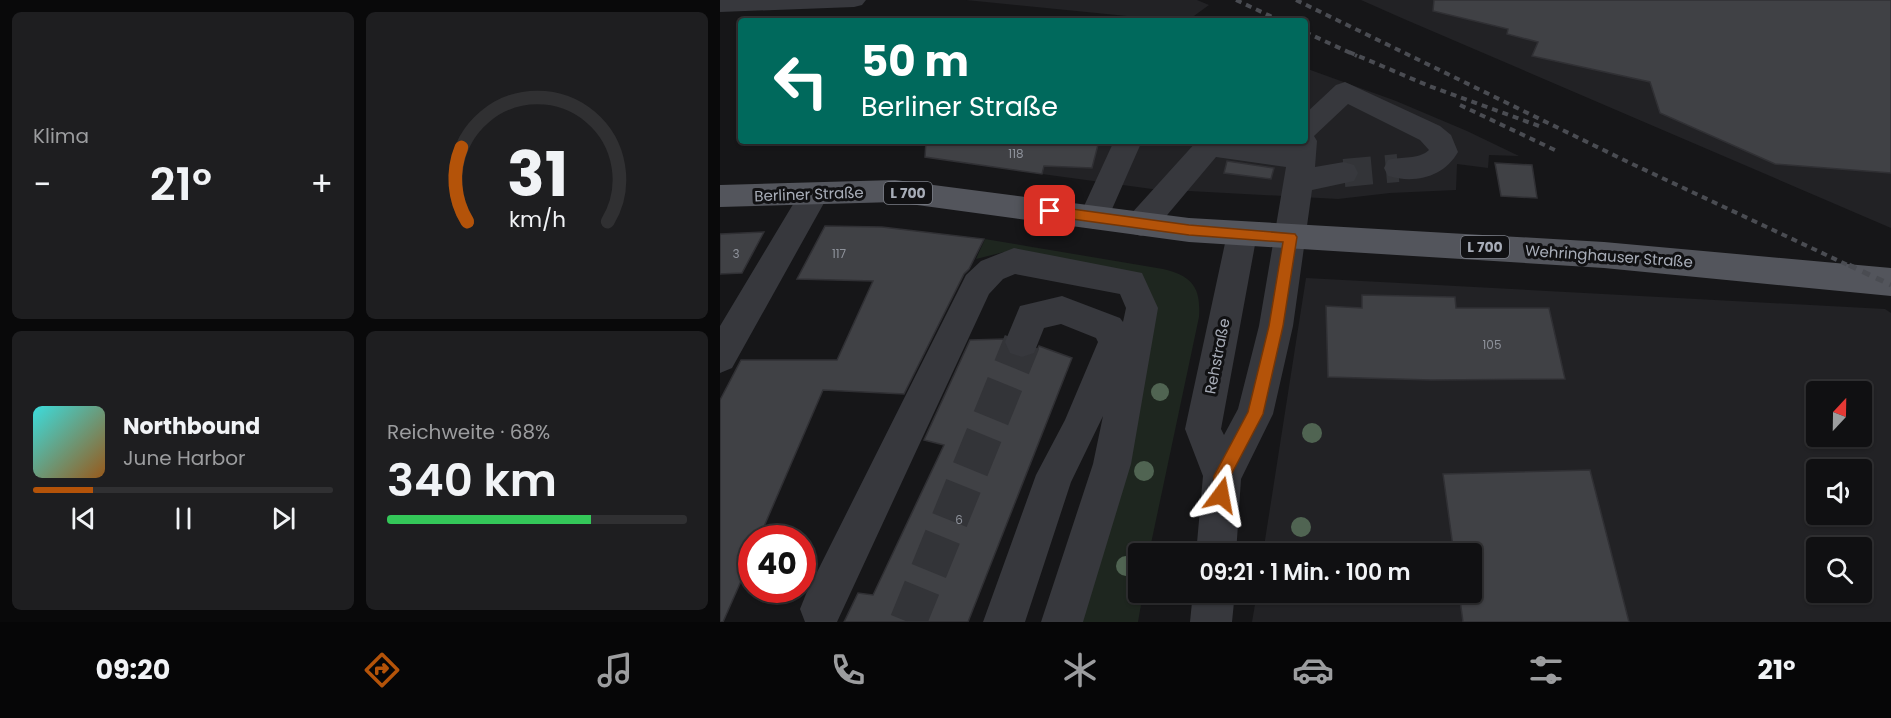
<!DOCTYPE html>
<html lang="de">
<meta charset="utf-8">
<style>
body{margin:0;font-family:Poppins,sans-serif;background:#1e1e20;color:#f1f3f6;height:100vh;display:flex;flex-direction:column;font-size:22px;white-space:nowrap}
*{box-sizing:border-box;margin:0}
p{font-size:20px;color:#9c9d9f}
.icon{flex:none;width:33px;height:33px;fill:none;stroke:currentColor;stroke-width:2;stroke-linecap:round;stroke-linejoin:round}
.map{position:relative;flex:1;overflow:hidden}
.drawer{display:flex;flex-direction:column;gap:12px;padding:12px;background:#09090a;width:720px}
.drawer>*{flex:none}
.guide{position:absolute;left:18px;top:18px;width:570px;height:126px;border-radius:6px;box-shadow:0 2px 4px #0004,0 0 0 2px #303032;background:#00695c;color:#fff;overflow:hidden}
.needle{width:39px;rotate:22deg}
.buttons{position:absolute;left:1086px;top:381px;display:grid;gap:12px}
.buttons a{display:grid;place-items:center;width:66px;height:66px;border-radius:6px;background:#101012;box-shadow:0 2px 4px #0004,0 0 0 2px #303032;font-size:30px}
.speed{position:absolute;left:18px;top:525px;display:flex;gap:12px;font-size:30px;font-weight:700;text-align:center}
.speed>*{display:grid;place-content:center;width:78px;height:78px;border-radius:50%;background:#101012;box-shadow:0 2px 4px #0004,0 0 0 2px #303032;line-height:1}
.speed .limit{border:9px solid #d22;background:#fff;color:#111}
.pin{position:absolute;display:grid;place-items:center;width:51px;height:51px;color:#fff;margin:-26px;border-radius:12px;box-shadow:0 3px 9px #0006}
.me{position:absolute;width:66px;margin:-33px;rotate:13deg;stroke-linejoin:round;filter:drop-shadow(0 0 4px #0008)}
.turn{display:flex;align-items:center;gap:21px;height:126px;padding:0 24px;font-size:27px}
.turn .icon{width:78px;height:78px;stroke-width:2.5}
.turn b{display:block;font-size:42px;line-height:51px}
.big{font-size:45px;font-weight:600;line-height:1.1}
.drawer .tile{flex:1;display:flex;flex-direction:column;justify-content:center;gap:9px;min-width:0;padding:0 21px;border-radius:9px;background:#1e1e20}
.drawer .dial{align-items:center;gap:0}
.dial svg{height:156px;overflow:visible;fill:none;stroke:#303032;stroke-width:7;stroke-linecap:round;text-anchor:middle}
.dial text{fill:#f1f3f6;stroke:none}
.song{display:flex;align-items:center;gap:18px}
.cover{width:72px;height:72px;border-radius:9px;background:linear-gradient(135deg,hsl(180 70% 55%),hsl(30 70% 35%))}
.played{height:6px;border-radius:3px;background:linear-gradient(90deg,#b45309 20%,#303032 20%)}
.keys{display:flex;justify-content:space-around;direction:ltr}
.heat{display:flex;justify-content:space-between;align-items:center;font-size:33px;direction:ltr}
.charge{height:9px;border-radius:4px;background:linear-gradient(90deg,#34c759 68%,#303032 0)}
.drawer .tiles{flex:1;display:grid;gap:12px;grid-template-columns:repeat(2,1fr)}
.trip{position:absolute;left:408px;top:543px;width:354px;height:60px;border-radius:6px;background:#101012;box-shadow:0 2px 4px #0004,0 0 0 2px #303032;font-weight:600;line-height:60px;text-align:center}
.tab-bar{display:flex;height:96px;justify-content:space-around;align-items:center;background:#060607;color:#9c9d9f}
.tab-bar .icon{width:42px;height:42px}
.tab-bar .on{color:#b45309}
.tab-bar b{font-size:27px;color:#f1f3f6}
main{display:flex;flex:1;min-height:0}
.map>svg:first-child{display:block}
.built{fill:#222225;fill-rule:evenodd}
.green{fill:#1e261f}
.building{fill:#404145;stroke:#303034;stroke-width:1.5}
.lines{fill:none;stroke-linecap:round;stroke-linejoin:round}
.minor-tunnel-far1{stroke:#333438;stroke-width:28;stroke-dasharray:28 14;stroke-linecap:butt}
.minor-tunnel{stroke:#333438;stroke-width:37;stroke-dasharray:37 18;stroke-linecap:butt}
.minor{fill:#37383d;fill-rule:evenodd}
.major{fill:#53555c;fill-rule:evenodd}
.rail-far1{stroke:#4a4c52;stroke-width:4;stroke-dasharray:6 5;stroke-linecap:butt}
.rail{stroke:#4a4c52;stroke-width:5;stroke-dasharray:8 7;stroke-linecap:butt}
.tree{fill:#506452}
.route{fill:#b45309;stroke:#753606;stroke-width:1.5}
.labels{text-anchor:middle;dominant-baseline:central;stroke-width:6;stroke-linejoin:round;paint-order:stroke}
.number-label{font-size:12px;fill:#8e929b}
.shield{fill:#111113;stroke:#7b7e86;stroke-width:1.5}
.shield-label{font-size:14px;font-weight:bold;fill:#a8adb8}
.street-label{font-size:15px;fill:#a8adb8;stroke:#111113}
</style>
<main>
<section class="drawer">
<div class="tiles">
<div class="tile"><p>Klima</p>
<div class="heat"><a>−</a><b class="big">21°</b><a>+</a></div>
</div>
<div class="tile dial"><svg viewBox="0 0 100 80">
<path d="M14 69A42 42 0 1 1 86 69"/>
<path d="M14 69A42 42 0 0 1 11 31" stroke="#b45309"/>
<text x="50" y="56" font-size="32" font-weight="700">31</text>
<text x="50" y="72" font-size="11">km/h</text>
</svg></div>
<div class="tile">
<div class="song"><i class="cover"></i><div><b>Northbound</b><p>June Harbor</p></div></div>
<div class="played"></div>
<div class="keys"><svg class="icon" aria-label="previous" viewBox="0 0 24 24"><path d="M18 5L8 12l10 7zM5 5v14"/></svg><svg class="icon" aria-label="pause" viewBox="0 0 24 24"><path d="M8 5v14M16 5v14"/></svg><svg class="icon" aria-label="next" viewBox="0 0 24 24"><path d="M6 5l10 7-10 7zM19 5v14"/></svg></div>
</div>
<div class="tile"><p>Reichweite · 68%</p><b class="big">340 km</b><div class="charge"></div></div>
</div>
</section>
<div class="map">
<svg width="1171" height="622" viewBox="0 0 1171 622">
<rect width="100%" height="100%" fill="#161618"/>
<path class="built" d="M246 0H477L489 5 467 21H457Z
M641 0H1171V228L684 19Z
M585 68 676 101 747 131 799 156 769 155 768 168 737 164 736 190 670 193 618 199 432 189 322 174 333 141H585Z
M586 278 1165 309 1171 313V622H532L537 593 752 592V554L543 553ZM1096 392H1142V436H1096ZM1096 470H1142V514H1096ZM1096 548H1142V592H1096Z"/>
<path class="green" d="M265 239 443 269C472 276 481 287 479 317L429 553 418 554V592L423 593 418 622H354L428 300 296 252H284L256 259Z"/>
<path class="building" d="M714 0H1171V173L1055 164 940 113 930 82 812 56 818 42 787 34 788 29 713 11Z
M206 141H379L372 168 324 166 322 174 205 157Z
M507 161 554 168 551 179 504 173Z
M775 163 812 165 817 198 781 196Z
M105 226 162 227 264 239 249 269 244 274 184 394 103 390 39 538H32V556L3 622H0V400L21 360H117L153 281 77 279Z
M44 232 22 273 0 274V234Z
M642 295 735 297 736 308H829L845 379 711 380 608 377 606 306 642 308Z
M284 339 288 354 301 359 315 355 319 346 352 358 248 622H124L138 593 153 595 224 445 204 440 250 340Z
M870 470 909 622H743L739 592H752V554H734L723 474Z"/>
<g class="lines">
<path class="minor-tunnel-far1" d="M624 173 678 168"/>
<path class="minor-tunnel" d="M188 622 302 342"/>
<path class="minor" d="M0 0H146L142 5 134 7 0 12Z
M625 82 720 126 731 135 738 152C724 177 695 184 668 176L664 168 668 160C682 156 698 160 709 150L700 140 628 104 594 136 597 141 595 167 624 162 634 165 638 173 634 181 592 190 573 326 553 414 521 479 516 554H476L483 476 465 429 507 234 511 225 522 222 533 225 537 234 501 429 504 435 518 409 539 326 566 167 496 157 432 233 421 236 410 233 406 224 410 215 477 141H531L568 146 569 141H585V114L616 85Z
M394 141H422L385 225 374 229 363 225 359 217Z
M94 183 104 186 109 194 12 368 0 373V326L84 186Z
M294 248 422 273 438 308 411 464 363 622H321L373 464 383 416 351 482 305 622H263L316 475 345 420 378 342 376 338 341 324 324 328 314 353 302 357 290 353 285 342 300 306 342 296 400 318 403 322 406 308 400 294 295 274 283 279 269 294 117 622H85L80 609 86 594 246 275 261 261Z
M473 592H515L512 622H470Z"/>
<path class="major" d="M175 180 469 218 884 242 1171 268V296L884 268 469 242 175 202 0 207V185Z"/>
<path class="rail-far1" d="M516 0 561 21
M576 0 908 162 1132 267
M585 32 637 56
M629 52 709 86 819 126
M740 105 839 152"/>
<path class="rail" d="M1129 265 1171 285"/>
</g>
<g class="tree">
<circle cx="440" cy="392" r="9"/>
<circle cx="592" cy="433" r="10"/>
<circle cx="424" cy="471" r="10"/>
<circle cx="581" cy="527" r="10"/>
<circle cx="406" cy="566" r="10"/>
</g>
<path class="route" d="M330 206 469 225 575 234 577 237 563 326 543 414 510 477 506 501 501 503 495 501 493 495 494 476 528 412 549 326 563 242 469 235 330 216 323 211Z"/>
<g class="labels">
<g class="number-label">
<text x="296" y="153">118</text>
<text x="16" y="253">3</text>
<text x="119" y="253">117</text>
<text x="772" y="344">105</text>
<text x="239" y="519">6</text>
</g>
<g class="shield">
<rect x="164" y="182" width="48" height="22" rx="4.5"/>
<rect x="741" y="236" width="48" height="22" rx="4.5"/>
</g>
<g class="shield-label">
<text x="188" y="193">L 700</text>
<text x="765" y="247">L 700</text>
</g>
<g class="street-label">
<text transform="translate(89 194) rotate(-2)">Berliner Straße</text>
<text transform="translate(889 256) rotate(4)">Wehringhauser Straße</text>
<text transform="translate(497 356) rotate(-79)">Rehstraße</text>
</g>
</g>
</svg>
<div class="buttons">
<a><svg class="needle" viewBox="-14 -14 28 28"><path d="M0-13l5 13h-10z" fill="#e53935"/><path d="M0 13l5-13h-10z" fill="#9c9d9f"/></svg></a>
<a><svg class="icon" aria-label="sound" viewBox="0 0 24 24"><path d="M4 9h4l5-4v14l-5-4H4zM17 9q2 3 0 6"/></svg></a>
<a><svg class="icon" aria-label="search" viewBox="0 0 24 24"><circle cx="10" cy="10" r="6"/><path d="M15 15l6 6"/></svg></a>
</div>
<div class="speed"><div class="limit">40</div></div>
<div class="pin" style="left:330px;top:211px;background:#d93025"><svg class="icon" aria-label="arrive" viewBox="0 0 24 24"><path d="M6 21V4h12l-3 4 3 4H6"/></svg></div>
<svg class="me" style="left:501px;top:495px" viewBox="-20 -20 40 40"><path d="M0-17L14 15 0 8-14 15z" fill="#b45309" stroke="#fff" stroke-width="4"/></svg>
<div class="trip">09:21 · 1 Min. · 100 m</div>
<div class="guide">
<div class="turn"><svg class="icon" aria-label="left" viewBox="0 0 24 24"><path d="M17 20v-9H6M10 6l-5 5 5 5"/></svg><div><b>50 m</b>Berliner Straße</div></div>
</div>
</div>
</main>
<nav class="tab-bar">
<b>09:20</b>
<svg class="icon on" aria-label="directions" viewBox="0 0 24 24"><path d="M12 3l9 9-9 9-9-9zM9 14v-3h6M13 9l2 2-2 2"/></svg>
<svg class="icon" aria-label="music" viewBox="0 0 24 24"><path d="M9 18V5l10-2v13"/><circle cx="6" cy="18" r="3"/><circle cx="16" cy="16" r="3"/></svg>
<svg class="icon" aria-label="phone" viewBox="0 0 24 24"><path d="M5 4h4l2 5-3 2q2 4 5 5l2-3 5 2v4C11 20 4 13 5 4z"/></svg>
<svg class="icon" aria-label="climate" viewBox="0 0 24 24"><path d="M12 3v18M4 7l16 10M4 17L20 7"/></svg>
<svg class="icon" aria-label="car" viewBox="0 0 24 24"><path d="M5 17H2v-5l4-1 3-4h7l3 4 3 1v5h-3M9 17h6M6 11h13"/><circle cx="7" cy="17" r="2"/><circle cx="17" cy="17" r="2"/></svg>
<svg class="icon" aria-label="filters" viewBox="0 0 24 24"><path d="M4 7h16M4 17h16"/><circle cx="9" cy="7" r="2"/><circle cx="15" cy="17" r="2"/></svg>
<b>21°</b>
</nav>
